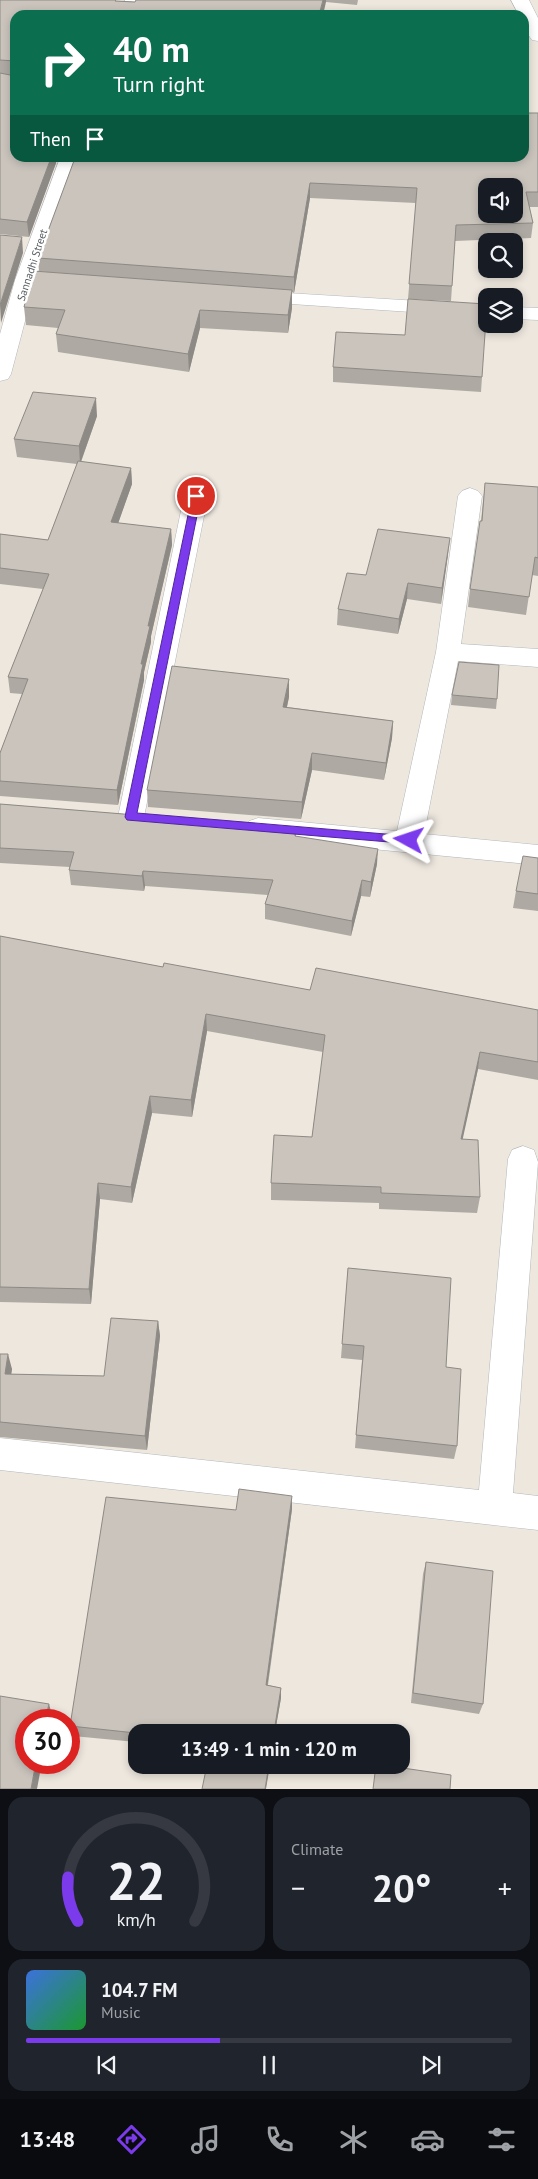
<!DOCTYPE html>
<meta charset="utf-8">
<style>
body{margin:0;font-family:"PT Sans",sans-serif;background:#20242c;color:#f1f3f6;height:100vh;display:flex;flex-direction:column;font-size:19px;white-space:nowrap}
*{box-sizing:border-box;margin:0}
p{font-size:16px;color:#9ea1a6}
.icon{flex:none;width:28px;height:28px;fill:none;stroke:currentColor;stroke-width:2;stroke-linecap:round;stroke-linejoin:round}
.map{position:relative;height:1789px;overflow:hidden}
.details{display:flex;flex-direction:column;gap:8px;padding:8px;background:#0d0f14;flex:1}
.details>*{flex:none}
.top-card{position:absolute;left:10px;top:10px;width:519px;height:152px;border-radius:15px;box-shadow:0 2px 8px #0003;background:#0b6e4f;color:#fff;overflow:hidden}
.tools{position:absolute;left:478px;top:178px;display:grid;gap:10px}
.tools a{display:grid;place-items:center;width:45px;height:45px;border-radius:10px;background:#171b24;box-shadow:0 2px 8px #0003;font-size:25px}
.speed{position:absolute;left:15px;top:1709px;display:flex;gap:10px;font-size:25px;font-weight:700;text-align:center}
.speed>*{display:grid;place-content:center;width:65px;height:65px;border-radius:50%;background:#171b24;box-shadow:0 2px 8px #0003;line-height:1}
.speed .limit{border:8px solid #d22;background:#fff;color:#111}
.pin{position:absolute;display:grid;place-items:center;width:42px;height:42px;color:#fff;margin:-21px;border:2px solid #fff;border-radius:50%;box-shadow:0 1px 5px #0007}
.me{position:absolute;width:55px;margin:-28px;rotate:275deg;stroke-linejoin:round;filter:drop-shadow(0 0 4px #0008)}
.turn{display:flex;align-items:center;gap:18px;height:105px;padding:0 20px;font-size:22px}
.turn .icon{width:65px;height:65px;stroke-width:2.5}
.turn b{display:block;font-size:35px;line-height:42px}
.then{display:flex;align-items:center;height:48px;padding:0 20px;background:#0003;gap:10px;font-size:19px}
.big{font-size:38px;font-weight:700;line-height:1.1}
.details .widget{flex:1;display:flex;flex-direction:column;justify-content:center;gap:8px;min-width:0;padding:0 18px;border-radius:15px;background:#20242c}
.details .dial{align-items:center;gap:0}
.dial svg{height:130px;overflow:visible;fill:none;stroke:#363941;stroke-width:7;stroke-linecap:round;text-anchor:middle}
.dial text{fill:#f1f3f6;stroke:none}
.song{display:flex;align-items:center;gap:15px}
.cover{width:60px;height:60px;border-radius:8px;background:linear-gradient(135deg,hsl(220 70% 55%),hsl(130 70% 35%))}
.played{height:5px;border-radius:2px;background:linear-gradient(90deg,#7c3aed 40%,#363941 40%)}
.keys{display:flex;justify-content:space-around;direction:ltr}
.heat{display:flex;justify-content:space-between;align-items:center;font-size:28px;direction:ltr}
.details .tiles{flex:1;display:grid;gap:8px;grid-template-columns:1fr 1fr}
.widget:last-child{grid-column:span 2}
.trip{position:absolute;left:128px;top:1724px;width:282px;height:50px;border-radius:15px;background:#171b24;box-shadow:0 2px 8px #0003;font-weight:700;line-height:50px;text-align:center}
.tabs{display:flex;height:80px;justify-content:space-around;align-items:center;background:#090b0e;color:#9ea1a6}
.tabs .icon{width:35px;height:35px}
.tabs .active{color:#7c3aed}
.tabs b{font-size:22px;color:#f1f3f6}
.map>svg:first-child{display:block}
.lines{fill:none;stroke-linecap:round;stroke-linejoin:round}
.minor-casing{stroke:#b2b7bb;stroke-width:1}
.minor{fill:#fff;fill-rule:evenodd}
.wall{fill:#aea9a3}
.shaded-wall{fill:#8d8984}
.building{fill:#cac4bd;stroke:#8d8984;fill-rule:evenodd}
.route{fill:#7c3aed;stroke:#51269a}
.labels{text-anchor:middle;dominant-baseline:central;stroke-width:5;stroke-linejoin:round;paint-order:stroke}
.far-street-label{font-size:11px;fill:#585e61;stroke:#fff}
</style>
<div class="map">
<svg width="538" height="1789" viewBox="0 0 538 1789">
<rect width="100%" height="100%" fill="#ede7de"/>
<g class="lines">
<defs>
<path id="minor" d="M125 0H143L136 15H118Z
M511 0H529L538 18V41L532 40C526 32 524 25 524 15H519Z
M60 158H80L37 275 75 279 78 283 75 287 68 289 34 287 11 374 8 379 0 381V334L15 280Z
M253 291 486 305V317L246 301 243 297 246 293Z
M514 307 538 308V320L514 319Z
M196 488 204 491 208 496 144 817 140 824 131 827 122 824 118 817 184 496 188 491Z
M470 488 478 491 482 496 461 644 538 649V667L458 661 424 834 538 845V865L258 838 249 835 245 828 249 821 258 818 397 831 436 652 458 496 462 491Z
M523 1146 534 1150 538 1162 513 1493 538 1496V1530L0 1470V1438L479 1490 508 1159 512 1150Z"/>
</defs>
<use href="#minor" class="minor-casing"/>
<use href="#minor" class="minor"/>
</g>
<path class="wall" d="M0 0 122 1 135 2 136 0H358L357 5 326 2 15 15V158H56V163L29 237 0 234Z
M538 113V207H529L533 223 531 238 455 241 451 301 408 299 416 203 310 198 294 293 292 292V308L288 333 200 328 189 372 58 352 56 334 58 328 26 325 24 307 39 272 38 258 75 158H524Z
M405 335 482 377 481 392 333 382V367Z
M97 416 81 462 131 468 132 484 118 523 171 529 172 545 151 636V642L144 672V680L118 805 0 796V753L22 694 10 693 8 677 43 589 0 584V534L48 540 77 464 17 457 14 439Z
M485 483 538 487V576L532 575 526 615 468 607 470 589 481 521Z
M448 554 441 604 407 599 398 634 337 625 338 609 366 575Z
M452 695 497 699 496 709 451 705Z
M289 697 287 707 393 721 392 738 384 780 312 770 301 819 148 807 147 790Z
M0 804 296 828V836L377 864 370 897 361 896 351 936 265 919V904L268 895 145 886 144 891 71 885 69 870 70 867 0 863Z
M538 858V911L513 908 516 891Z
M0 936 163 967 310 990 538 1010V1080L478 1069 462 1139 480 1197 477 1213 379 1209V1203L271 1200V1183L312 1137 323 1052 207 1031 192 1117 152 1113 132 1203 100 1199 91 1304 0 1302Z
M348 1268 457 1446 454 1459 355 1448 362 1360 341 1358Z
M158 1321 160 1336 147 1450 0 1437V1354L12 1369 11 1374 104 1376Z
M292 1509 268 1685 281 1688V1698L275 1732H136V1742L73 1736 70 1726 236 1510Z
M426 1562 483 1704 479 1714 411 1703 423 1574Z"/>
<path class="shaded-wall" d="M323 0H326V2L323 15H319Z
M51 158H56V163L29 237 27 222Z
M310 183V198L294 293V277Z
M22 237 23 253 1 323 0 305Z
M292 290V308L288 333V315Z
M200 310V328L189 372 188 354Z
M96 398 97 416 80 464 79 446Z
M131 468 132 484 113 538 111 522Z
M171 529 172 545 151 636V642L144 672V680L118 805 117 790 141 664 148 626Z
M450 538 448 554 441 604 442 588Z
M408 583 407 599 398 634 399 619Z
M289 679V697L283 724V707Z
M393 721 392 738 384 780 386 763Z
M312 753V770L301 819 302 802Z
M378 849 377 864 370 897 371 882Z
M143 871 145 886 144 891 142 876Z
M362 880 361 896 351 936 352 921Z
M206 1014 207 1031 192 1117 191 1100Z
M480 1052 478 1069 459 1156 461 1139Z
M150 1096 152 1113 132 1203 131 1187Z
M98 1183 100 1199 91 1304 89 1289Z
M158 1321 160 1336 147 1450 145 1436Z
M8 1354 12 1369 9 1389 5 1374Z
M292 1496V1509L266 1695V1685Z
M281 1688V1698L275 1732H274Z
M49 1704 52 1715 51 1720H45Z
M36 1762H42L37 1789H31Z
M269 1765H270L266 1789H265Z"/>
<path class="building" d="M0 0H116L115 1 135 2 136 0H323L319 15H15V158H51L27 222 0 219V73L15 76V61L0 60Z
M524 113H538V192H526L533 223 456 225 452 286 409 284 417 188 310 183 294 277 38 258 75 158H524ZM486 186H514V214H486Z
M0 235 22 237 0 305Z
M33 271 292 290 288 315 200 310 188 354 56 334 65 310 24 307Z
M408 299 486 304V319L482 377 333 367 336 332 405 335Z
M33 392 96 398 79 446 14 439Z
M78 461 131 468 111 522 171 529 148 626H150L141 664H143L117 790 0 781V753L28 679 8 677 49 574 0 568V534L48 540Z
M485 483 538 487V558L535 557 529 597 470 589 480 521H482Z
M378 529 450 538 442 588 408 583 399 619 338 609 347 573 366 575Z
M459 662 499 665 497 699 452 695Z
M172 666 289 679 283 707 393 721 386 763 312 753 302 802 147 790Z
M0 804 296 828 295 836 378 849 371 882 362 880 352 921 265 904 273 880 143 871 142 876 69 870 74 852 0 848Z
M523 856 538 858V894L516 891Z
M0 936 163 967 164 963 310 990 316 968 538 1010V1062L480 1052 461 1139 478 1140 480 1197 381 1193V1187L271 1183 274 1135 312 1137 325 1035 206 1014 191 1100 150 1096 131 1187 98 1183 89 1289 0 1287Z
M348 1268 451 1278 446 1367 461 1369 457 1446 356 1435 364 1346 342 1344Z
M111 1318 158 1321 145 1436 0 1422V1354H8L5 1374 104 1376Z
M239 1489 292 1496 266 1685 281 1688 274 1732 136 1733 70 1726 106 1497 236 1510Z
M426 1562 493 1571 483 1704 413 1693Z
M0 1696 49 1704 45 1720H26V1762H36L31 1789H0Z
M207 1765H269L265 1789H202Z
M376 1765H382L451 1775 450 1789H373Z"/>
<path class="route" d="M196 492 201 496 137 813 409 836 413 837V844L127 820 125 817 192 496Z"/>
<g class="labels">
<g class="far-street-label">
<text transform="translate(32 265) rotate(-72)">Sannadhi Street</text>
</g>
</g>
</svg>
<div class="tools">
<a><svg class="icon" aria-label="sound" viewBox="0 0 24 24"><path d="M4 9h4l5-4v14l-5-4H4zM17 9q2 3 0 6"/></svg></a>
<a><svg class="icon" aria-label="search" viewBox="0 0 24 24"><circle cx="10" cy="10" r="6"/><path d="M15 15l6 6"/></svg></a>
<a><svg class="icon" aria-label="layers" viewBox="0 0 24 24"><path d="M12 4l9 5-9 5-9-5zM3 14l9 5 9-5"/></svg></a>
</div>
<div class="speed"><div class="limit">30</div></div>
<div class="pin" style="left:196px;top:496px;background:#d93025"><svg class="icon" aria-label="arrive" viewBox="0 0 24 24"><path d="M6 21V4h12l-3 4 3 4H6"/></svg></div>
<svg class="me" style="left:409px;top:840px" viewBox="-20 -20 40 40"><path d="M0-17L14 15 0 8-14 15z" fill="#7c3aed" stroke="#fff" stroke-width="4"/></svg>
<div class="trip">13:49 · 1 min · 120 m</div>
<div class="top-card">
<div class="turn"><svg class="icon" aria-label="right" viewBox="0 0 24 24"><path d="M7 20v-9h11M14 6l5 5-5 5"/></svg><div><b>40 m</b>Turn right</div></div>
<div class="then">Then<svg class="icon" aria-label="arrive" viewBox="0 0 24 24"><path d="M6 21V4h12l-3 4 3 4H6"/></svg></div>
</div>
</div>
<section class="details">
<div class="tiles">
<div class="widget dial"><svg viewBox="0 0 100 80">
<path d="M14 69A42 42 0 1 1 86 69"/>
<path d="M14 69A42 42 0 0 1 8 42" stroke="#7c3aed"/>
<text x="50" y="56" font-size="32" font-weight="700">22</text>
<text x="50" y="72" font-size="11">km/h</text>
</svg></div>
<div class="widget"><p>Climate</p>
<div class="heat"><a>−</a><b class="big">20°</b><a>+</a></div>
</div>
<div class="widget">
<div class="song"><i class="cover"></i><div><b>104.7 FM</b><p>Music</p></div></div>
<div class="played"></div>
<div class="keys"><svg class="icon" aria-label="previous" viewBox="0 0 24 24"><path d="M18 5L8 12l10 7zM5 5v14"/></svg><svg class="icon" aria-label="pause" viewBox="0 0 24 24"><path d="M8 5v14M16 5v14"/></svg><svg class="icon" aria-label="next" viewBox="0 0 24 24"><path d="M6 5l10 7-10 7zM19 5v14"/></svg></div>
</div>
</div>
</section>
<nav class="tabs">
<b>13:48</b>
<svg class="icon active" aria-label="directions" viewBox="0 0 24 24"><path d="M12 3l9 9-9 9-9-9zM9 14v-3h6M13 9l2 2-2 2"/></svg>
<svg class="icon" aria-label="music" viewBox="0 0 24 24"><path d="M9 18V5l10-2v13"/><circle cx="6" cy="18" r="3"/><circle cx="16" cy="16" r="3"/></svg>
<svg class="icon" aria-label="phone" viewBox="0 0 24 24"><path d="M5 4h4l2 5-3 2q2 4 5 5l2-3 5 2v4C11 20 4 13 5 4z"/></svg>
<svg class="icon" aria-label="climate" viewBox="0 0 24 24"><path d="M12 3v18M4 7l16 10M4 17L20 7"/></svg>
<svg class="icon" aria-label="car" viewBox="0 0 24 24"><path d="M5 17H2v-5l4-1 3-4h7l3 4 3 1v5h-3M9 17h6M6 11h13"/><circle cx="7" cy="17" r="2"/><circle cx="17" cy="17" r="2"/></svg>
<svg class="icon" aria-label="filters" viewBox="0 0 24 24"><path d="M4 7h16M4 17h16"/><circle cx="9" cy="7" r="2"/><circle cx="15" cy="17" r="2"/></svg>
</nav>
